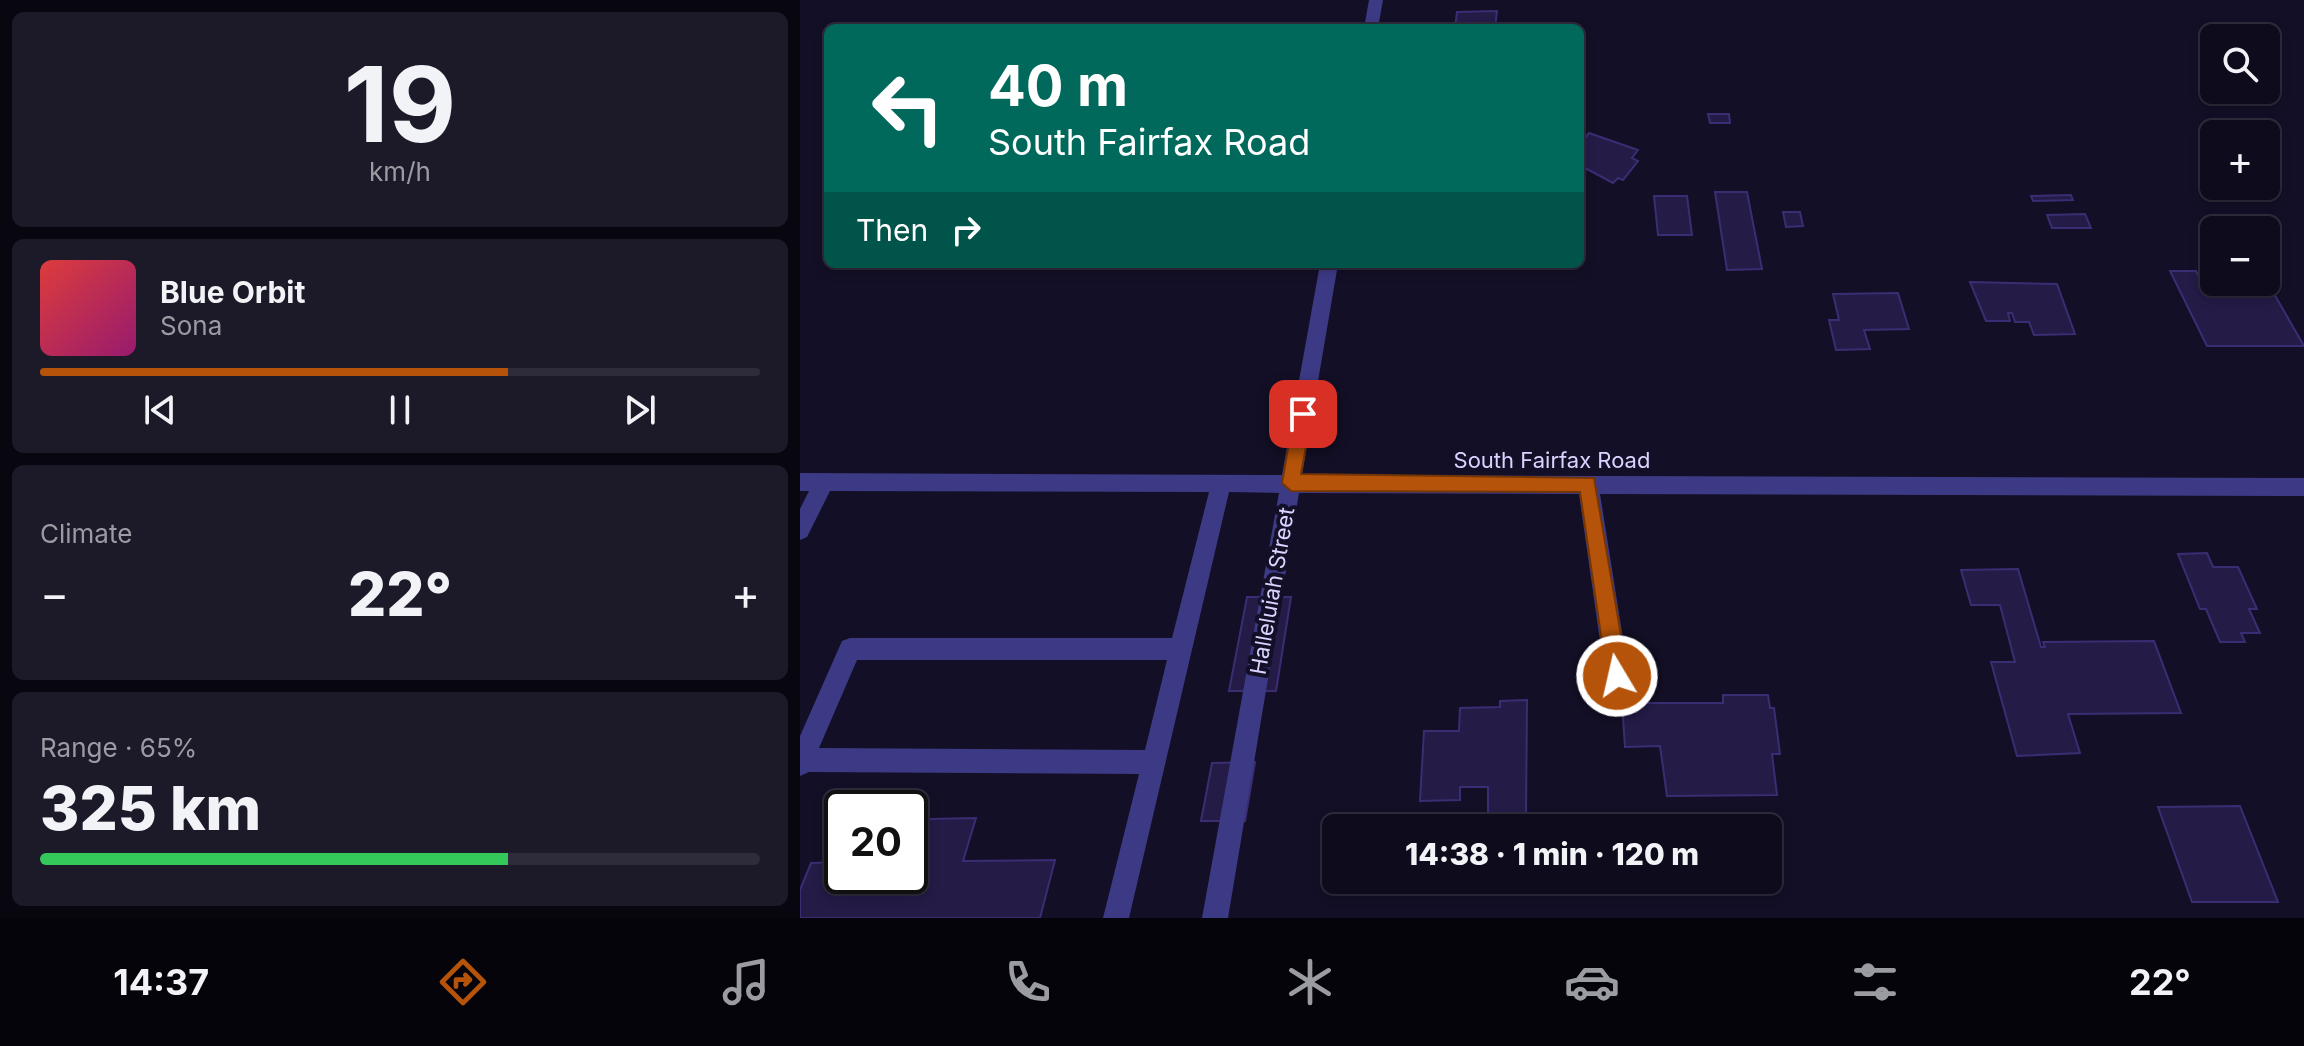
<!DOCTYPE html>
<meta charset="utf-8">
<style>
body{margin:0;font-family:Inter,sans-serif;background:#1c1929;color:#f1f3f6;height:100vh;display:flex;flex-direction:column;font-size:30px;white-space:nowrap}
*{box-sizing:border-box;margin:0}
p{font-size:26px;color:#9b9ba3}
.icon{flex:none;width:44px;height:44px;fill:none;stroke:currentColor;stroke-width:2;stroke-linecap:round;stroke-linejoin:round}
.map{position:relative;flex:1;overflow:hidden}
.sheet{display:flex;flex-direction:column;gap:12px;padding:12px;background:#08060f;width:800px}
.sheet>*{flex:none}
.hud{position:absolute;left:24px;top:24px;width:760px;height:244px;border-radius:12px;box-shadow:0 4px 12px #0003,0 0 0 2px #2e2b3b;background:#00695c;color:#fff;overflow:hidden}
.tools{position:absolute;left:1400px;top:24px;display:grid;gap:16px}
.tools a{display:grid;place-items:center;width:80px;height:80px;border-radius:12px;background:#0e0b1c;box-shadow:0 4px 12px #0003,0 0 0 2px #2e2b3b;font-size:40px}
.speed{position:absolute;left:24px;top:790px;display:flex;gap:16px;font-size:40px;font-weight:700;text-align:center}
.speed>*{display:grid;place-content:center;width:104px;height:104px;border-radius:50%;background:#0e0b1c;box-shadow:0 4px 12px #0003,0 0 0 2px #2e2b3b;line-height:1}
.speed .limit{border:4px solid #111;border-radius:12px;background:#fff;color:#111}
.pin{position:absolute;display:grid;place-items:center;width:68px;height:68px;color:#fff;margin:-34px;border-radius:16px;box-shadow:0 4px 12px #0006}
.me{position:absolute;width:88px;margin:-44px;rotate:351deg;stroke-linejoin:round;filter:drop-shadow(0 0 6px #0008)}
.turn{display:flex;align-items:center;gap:28px;height:168px;padding:0 32px;font-size:36px}
.turn .icon{width:104px;height:104px;stroke-width:2.5}
.turn b{display:block;font-size:56px;line-height:68px}
.then{display:flex;align-items:center;height:76px;padding:0 32px;background:#0003;gap:16px;font-size:30px}
.big{font-size:60px;font-weight:800;line-height:1.1}
.sheet .widget{flex:1;display:flex;flex-direction:column;justify-content:center;gap:12px;min-width:0;padding:0 28px;border-radius:12px;background:#1c1929}
.sheet .dial{align-items:center;gap:0}
.dial b{font-size:104px;line-height:1}
.song{display:flex;align-items:center;gap:24px}
.cover{width:96px;height:96px;border-radius:12px;background:linear-gradient(135deg,hsl(0 70% 55%),hsl(320 70% 35%))}
.played{height:8px;border-radius:4px;background:linear-gradient(90deg,#b45309 65%,#2e2b3b 65%)}
.keys{display:flex;justify-content:space-around;direction:ltr}
.heat{display:flex;justify-content:space-between;align-items:center;font-size:44px;direction:ltr}
.charge{height:12px;border-radius:6px;background:linear-gradient(90deg,#34c759 65%,#2e2b3b 0)}
.trip{position:absolute;left:522px;top:814px;width:460px;height:80px;border-radius:12px;background:#0e0b1c;box-shadow:0 4px 12px #0003,0 0 0 2px #2e2b3b;font-weight:800;line-height:80px;text-align:center}
.menu{display:flex;height:128px;justify-content:space-around;align-items:center;background:#06040b;color:#9b9ba3}
.menu .icon{width:56px;height:56px}
.menu .on{color:#b45309}
.menu b{font-size:36px;color:#f1f3f6}
main{display:flex;flex:1;min-height:0}
.map>svg:first-child{display:block}
.building{fill:#241b47;stroke:#3b2d73;stroke-width:2}
.lines{fill:none;stroke-linecap:round;stroke-linejoin:round}
.minor{fill:#3d3a85;fill-rule:evenodd}
.route{fill:#b45309;stroke:#753606;stroke-width:2}
.labels{text-anchor:middle;dominant-baseline:central;stroke-width:8;stroke-linejoin:round;paint-order:stroke}
.street-label{font-size:22px;fill:#d9d4ff;stroke:#130f26}
</style>
<main>
<section class="sheet">
<div class="widget dial"><b>19</b><p>km/h</p></div>
<div class="widget">
<div class="song"><i class="cover"></i><div><b>Blue Orbit</b><p>Sona</p></div></div>
<div class="played"></div>
<div class="keys"><svg class="icon" aria-label="previous" viewBox="0 0 24 24"><path d="M18 5L8 12l10 7zM5 5v14"/></svg><svg class="icon" aria-label="pause" viewBox="0 0 24 24"><path d="M8 5v14M16 5v14"/></svg><svg class="icon" aria-label="next" viewBox="0 0 24 24"><path d="M6 5l10 7-10 7zM19 5v14"/></svg></div>
</div>
<div class="widget"><p>Climate</p>
<div class="heat"><a>−</a><b class="big">22°</b><a>+</a></div>
</div>
<div class="widget"><p>Range · 65%</p><b class="big">325 km</b><div class="charge"></div></div>
</section>
<div class="map">
<svg width="1504" height="918" viewBox="0 0 1504 918">
<rect width="100%" height="100%" fill="#130f26"/>
<path class="building" d="M697 11 695 28H655L657 12Z
M908 114H929L930 123H910Z
M789 133 838 150 832 158 838 161 823 180 818 178 813 183 787 169 780 174V145Z
M915 192H947L962 269 927 270Z
M1271 195 1273 200 1233 201 1231 196Z
M854 196H887L892 235H858Z
M983 212H1000L1003 226 986 227Z
M1285 214 1291 228H1252L1247 215Z
M1370 271H1396L1403 285H1469L1504 346H1407Z
M1170 282 1257 284 1275 334 1234 335 1229 322H1215L1212 313H1208L1210 321H1186Z
M1098 293 1109 329 1064 330 1070 349 1036 350 1029 320H1039L1033 294Z
M1407 553 1413 567H1438L1457 609H1449L1460 633H1441L1445 642H1420L1406 609H1400L1378 554Z
M1218 569 1241 647H1245L1243 642 1354 641 1381 713 1268 714 1280 753 1217 756 1191 662H1215L1200 605H1171L1161 570Z
M447 597H491L476 691H429Z
M923 695H968L970 708H974L980 754H972L977 795 867 796 860 746 825 747 822 703H923Z
M727 700 726 816 688 818V787H660V800L620 801 624 731H659L660 708 700 707V701Z
M455 762 445 821H401L412 763Z
M1440 806 1478 902H1392L1358 807Z
M176 818 163 861 255 860 240 918H0V890L11 863 42 862V876H110V862H115L129 819Z"/>
<g class="lines">
<path class="minor" d="M569 0H583L578 28H564Z
M520 264H538L502 475 1504 478V496L800 494 829 676 825 684 817 687 809 684 805 676 779 494 499 493 428 918H402L479 493 429 492 329 918H303L339 774 9 772 0 776V736L42 641 50 638H372L409 492 30 491 7 537 0 540V509L9 491H0V473L482 475ZM57 660H367L345 750 19 748Z"/>
</g>
<path class="route" d="M503 407 512 414 501 474 794 478 828 676 825 684 817 687 810 684 807 676 780 492 491 491 482 483 494 414Z"/>
<g class="labels">
<g class="street-label">
<text x="752" y="460">South Fairfax Road</text>
<text transform="translate(472 591) rotate(-80)">Halleluiah Street</text>
</g>
</g>
</svg>
<div class="tools">
<a><svg class="icon" aria-label="search" viewBox="0 0 24 24"><circle cx="10" cy="10" r="6"/><path d="M15 15l6 6"/></svg></a>
<a>+</a>
<a>−</a>
</div>
<div class="speed"><div class="limit">20</div></div>
<div class="pin" style="left:503px;top:414px;background:#d93025"><svg class="icon" aria-label="arrive" viewBox="0 0 24 24"><path d="M6 21V4h12l-3 4 3 4H6"/></svg></div>
<svg class="me" style="left:817px;top:676px" viewBox="-20 -20 40 40"><circle r="17" fill="#b45309" stroke="#fff" stroke-width="3"/><path d="M0-11L8 9 0 5-8 9z" fill="#fff"/></svg>
<div class="trip">14:38 · 1 min · 120 m</div>
<div class="hud">
<div class="turn"><svg class="icon" aria-label="left" viewBox="0 0 24 24"><path d="M17 20v-9H6M10 6l-5 5 5 5"/></svg><div><b>40 m</b>South Fairfax Road</div></div>
<div class="then">Then<svg class="icon" aria-label="right" viewBox="0 0 24 24"><path d="M7 20v-9h11M14 6l5 5-5 5"/></svg></div>
</div>
</div>
</main>
<nav class="menu">
<b>14:37</b>
<svg class="icon on" aria-label="directions" viewBox="0 0 24 24"><path d="M12 3l9 9-9 9-9-9zM9 14v-3h6M13 9l2 2-2 2"/></svg>
<svg class="icon" aria-label="music" viewBox="0 0 24 24"><path d="M9 18V5l10-2v13"/><circle cx="6" cy="18" r="3"/><circle cx="16" cy="16" r="3"/></svg>
<svg class="icon" aria-label="phone" viewBox="0 0 24 24"><path d="M5 4h4l2 5-3 2q2 4 5 5l2-3 5 2v4C11 20 4 13 5 4z"/></svg>
<svg class="icon" aria-label="climate" viewBox="0 0 24 24"><path d="M12 3v18M4 7l16 10M4 17L20 7"/></svg>
<svg class="icon" aria-label="car" viewBox="0 0 24 24"><path d="M5 17H2v-5l4-1 3-4h7l3 4 3 1v5h-3M9 17h6M6 11h13"/><circle cx="7" cy="17" r="2"/><circle cx="17" cy="17" r="2"/></svg>
<svg class="icon" aria-label="filters" viewBox="0 0 24 24"><path d="M4 7h16M4 17h16"/><circle cx="9" cy="7" r="2"/><circle cx="15" cy="17" r="2"/></svg>
<b>22°</b>
</nav>
